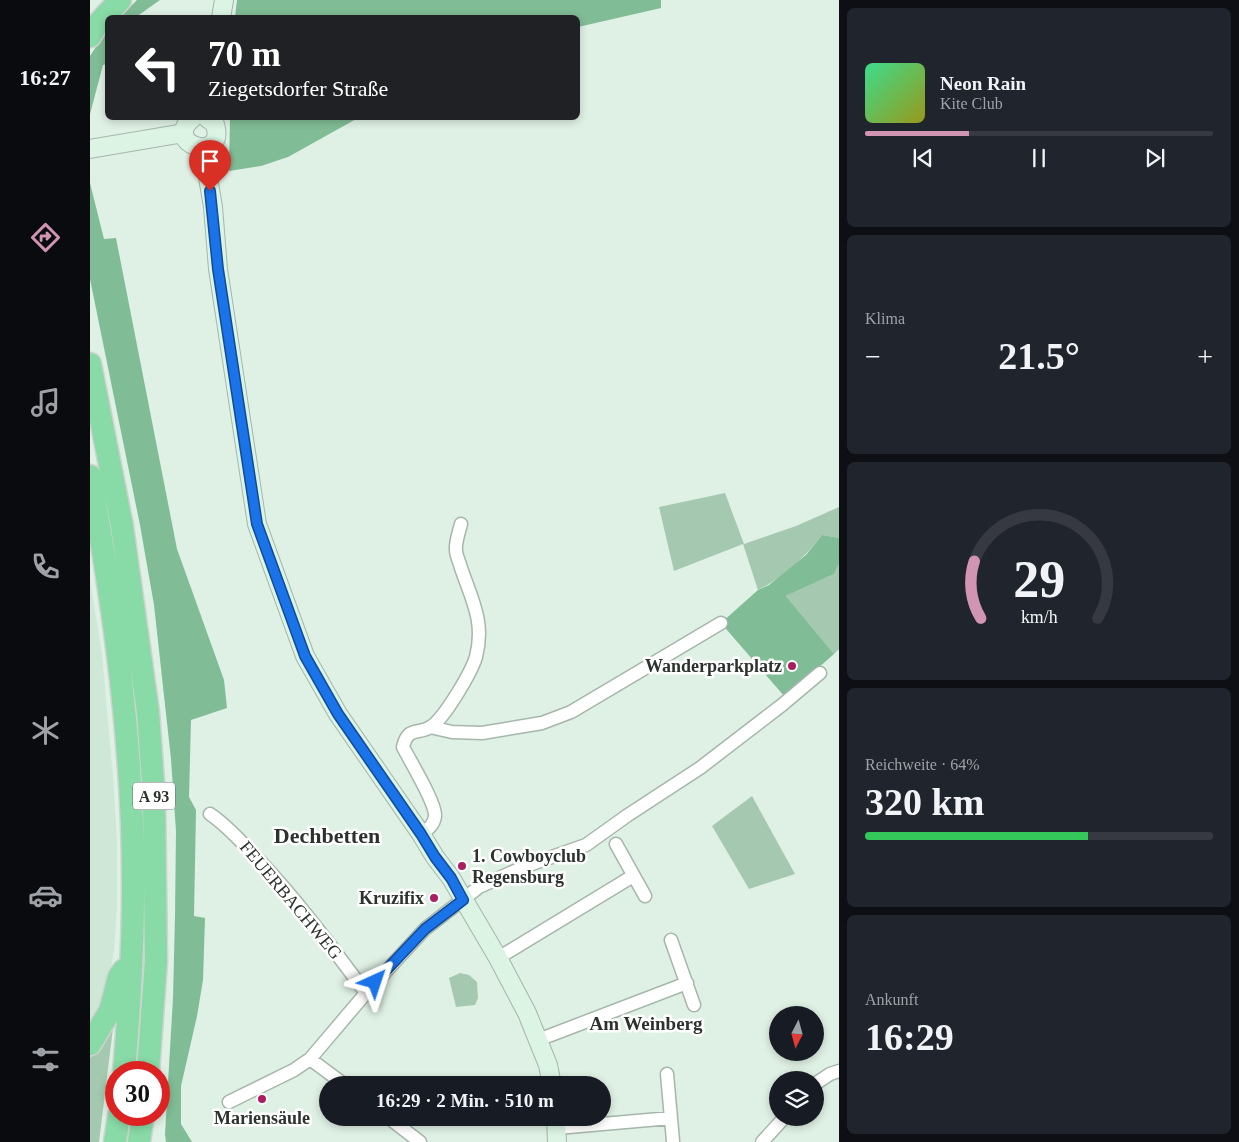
<!DOCTYPE html>
<html lang="de">
<meta charset="utf-8">
<style>
body{margin:0;font-family:Georgia,serif;background:#20242c;color:#f1f3f6;height:100vh;display:flex;flex-direction:column;font-size:19px;white-space:nowrap}
*{box-sizing:border-box;margin:0}
p{font-size:16px;color:#9ea1a6}
.icon{flex:none;width:28px;height:28px;fill:none;stroke:currentColor;stroke-width:2;stroke-linecap:round;stroke-linejoin:round}
.map{position:relative;flex:1;overflow:hidden}
.side{display:flex;flex-direction:column;gap:8px;padding:8px;background:#0d0f14;width:400px}
.side>*{flex:none}
.guide{position:absolute;left:15px;top:15px;width:475px;height:105px;border-radius:8px;box-shadow:0 2px 8px #0003;background:#202124;color:#fff;overflow:hidden}
.needle{width:32px;rotate:186deg}
.buttons{position:absolute;left:679px;top:1006px;display:grid;gap:10px}
.buttons a{display:grid;place-items:center;width:55px;height:55px;border-radius:50%;background:#171b24;box-shadow:0 2px 8px #0003;font-size:25px}
.speed{position:absolute;left:15px;top:1061px;display:flex;gap:10px;font-size:25px;font-weight:700;text-align:center}
.speed>*{display:grid;place-content:center;width:65px;height:65px;border-radius:50%;background:#171b24;box-shadow:0 2px 8px #0003;line-height:1}
.speed .limit{border:8px solid #d22;background:#fff;color:#111}
.pin{position:absolute;display:grid;place-items:center;width:42px;height:42px;color:#fff;margin:-51px -21px;border-radius:50% 50% 50% 0;rotate:-45deg;box-shadow:0 0 5px #0007}
.pin .icon{rotate:45deg}
.me{position:absolute;width:55px;margin:-28px;rotate:42deg;stroke-linejoin:round;filter:drop-shadow(0 0 4px #0008)}
.turn{display:flex;align-items:center;gap:18px;height:105px;padding:0 20px;font-size:22px}
.turn .icon{width:65px;height:65px;stroke-width:2.5}
.turn b{display:block;font-size:35px;line-height:42px}
.big{font-size:38px;font-weight:700;line-height:1.1}
.side .card{flex:1;display:flex;flex-direction:column;justify-content:center;gap:8px;min-width:0;padding:0 18px;border-radius:8px;background:#20242c}
.side .dial{align-items:center;gap:0}
.dial svg{height:130px;overflow:visible;fill:none;stroke:#363941;stroke-width:7;stroke-linecap:round;text-anchor:middle}
.dial text{fill:#f1f3f6;stroke:none}
.song{display:flex;align-items:center;gap:15px}
.cover{width:60px;height:60px;border-radius:8px;background:linear-gradient(135deg,hsl(150 70% 55%),hsl(60 70% 35%))}
.played{height:5px;border-radius:2px;background:linear-gradient(90deg,#d194b3 30%,#363941 30%)}
.keys{display:flex;justify-content:space-around;direction:ltr}
.heat{display:flex;justify-content:space-between;align-items:center;font-size:28px;direction:ltr}
.charge{height:8px;border-radius:4px;background:linear-gradient(90deg,#34c759 64%,#363941 0)}
.trip{position:absolute;left:229px;top:1076px;width:292px;height:50px;border-radius:25px;background:#171b24;box-shadow:0 2px 8px #0003;font-weight:700;line-height:50px;text-align:center}
main{display:flex;flex:1;min-height:0}
.tab-bar{display:flex;flex-direction:column;width:90px;justify-content:space-around;align-items:center;background:#090b0e;color:#9ea1a6}
.tab-bar .icon{width:35px;height:35px}
.tab-bar .selected{color:#d194b3}
.tab-bar b{font-size:22px;color:#f1f3f6}
.map>svg:first-child{display:block}
.built{fill:#cee7d6}
.green{fill:#a5c9b0}
.forest{fill:#80bc95}
.lines{fill:none;stroke-linecap:round;stroke-linejoin:round}
.street-casing{stroke:#a6b6ab;stroke-width:15}
.secondary-casing{stroke:#a6b6ab;stroke-width:20}
.highway-casing{stroke:#d1d2d1;stroke-width:25}
.street{stroke:#fff;stroke-width:12}
.secondary{stroke:#dbf4e4;stroke-width:18}
.highway{stroke:#88daa6;stroke-width:22}
.route-casing{stroke:#114b97;stroke-width:12}
.route{stroke:#1a73e8;stroke-width:9}
.poi-dot{fill:#aa1f61;stroke:#fff;stroke-width:2}
.labels{text-anchor:middle;dominant-baseline:central;stroke-width:5;stroke-linejoin:round;paint-order:stroke}
.shield{fill:#fff;stroke:#6b706d;stroke-width:1}
.shield-label{font-size:16px;font-weight:bold;fill:#2c332e}
.poi-label{font-size:18px;font-weight:bold;fill:#2c332e;stroke:#fff;text-anchor:end}
.street-label{font-size:18px;fill:#2c332e;stroke:#fff}
.neighbourhood-label{font-size:19px;font-weight:bold;fill:#2c332e;stroke:#fff}
.district-label{font-size:22px;font-weight:bold;fill:#2c332e;stroke:#fff}
</style>
<main>
<nav class="tab-bar">
<b>16:27</b>
<svg class="icon selected" aria-label="directions" viewBox="0 0 24 24"><path d="M12 3l9 9-9 9-9-9zM9 14v-3h6M13 9l2 2-2 2"/></svg>
<svg class="icon" aria-label="music" viewBox="0 0 24 24"><path d="M9 18V5l10-2v13"/><circle cx="6" cy="18" r="3"/><circle cx="16" cy="16" r="3"/></svg>
<svg class="icon" aria-label="phone" viewBox="0 0 24 24"><path d="M5 4h4l2 5-3 2q2 4 5 5l2-3 5 2v4C11 20 4 13 5 4z"/></svg>
<svg class="icon" aria-label="climate" viewBox="0 0 24 24"><path d="M12 3v18M4 7l16 10M4 17L20 7"/></svg>
<svg class="icon" aria-label="car" viewBox="0 0 24 24"><path d="M5 17H2v-5l4-1 3-4h7l3 4 3 1v5h-3M9 17h6M6 11h13"/><circle cx="7" cy="17" r="2"/><circle cx="17" cy="17" r="2"/></svg>
<svg class="icon" aria-label="filters" viewBox="0 0 24 24"><path d="M4 7h16M4 17h16"/><circle cx="9" cy="7" r="2"/><circle cx="15" cy="17" r="2"/></svg>
</nav>
<div class="map">
<svg width="749" height="1142" viewBox="0 0 749 1142">
<rect width="100%" height="100%" fill="#dff0e4"/>
<path class="built" d="M0 581 12 654 23 778 27 841V906L24 949 20 977 0 1035Z"/>
<path class="green" d="M635 493 654 544 706 526 749 507V538L732 535C715 557 694 577 668 590L653 544 584 571 569 507Z
M749 564V649L744 654 696 596 744 574Z
M662 796 705 874 659 889 622 826Z
M370 973 379 975 387 982 388 998 385 1005 366 1007 359 978Z
M24 1020 9 1142H0V1058Z"/>
<path class="forest" d="M47 0H70L46 17 29 18Z
M147 0H571V8L488 27V18L145 17Z
M17 30V64L13 65 0 114V56Z
M140 118H268L198 157 171 166 139 171Z
M0 183 14 239 26 238 87 549 134 680 137 708 101 720 99 797 106 810 104 916 115 918 113 980 107 1016 91 1086V1124L102 1142H76L75 1134 83 998 85 916 86 831 81 759 64 605 50 525 0 279Z
M732 535 749 538V564L744 574 696 596 744 654 695 697 631 623 668 590 679 585 716 555Z"/>
<g class="lines">
<defs>
<path id="street" d="M340 727 362 732 392 733 452 723 481 712 631 623
M120 814C138 826 152 843 167 858 207 900 241 946 276 993
M331 834C338 829 344 825 345 816 346 803 320 761 313 747 318 726 327 735 341 727 355 717 381 673 386 657 395 622 382 600 371 568 370 563 366 556 366 550 365 543 369 532 371 524
M526 844 555 896
M581 940 604 1005
M408 958 543 876
M448 1040 597 983
M220 1059 276 993 335 929 389 887 436 866 496 845 538 815 610 768 692 705 730 673
M577 1074 583 1141
M725 1084 740 1074 749 1071
M139 1102 204 1070 220 1059 255 1085
M299 1118 330 1142
M467 1128 581 1118
M672 1142 694 1118"/>
<path id="secondary" d="M131 18 134 0
M103 118C70 144 137 165 125 124L117 118
M113 148 123 207 128 269 167 524 215 656 248 714 331 834 345 857 361 878 408 958 437 1013 458 1065 462 1085
M0 149 94 133
M466 1118 467 1142"/>
<path id="highway" d="M0 36 6 26 30 0
M0 364 32 526 58 712 64 796 66 961 58 1072
M0 476C25 613 44 752 43 891 43 951 39 1012 34 1072
M0 1044 20 1011 29 977 34 970
M25 1142 29 1115
M49 1142 53 1115"/>
</defs>
<use href="#street" class="street-casing"/>
<use href="#secondary" class="secondary-casing"/>
<use href="#highway" class="highway-casing"/>
<use href="#street" class="street"/>
<use href="#secondary" class="secondary"/>
<use href="#highway" class="highway"/>
</g>
<g class="lines">
<defs>
<path id="route" d="M120 191 128 269 167 524 215 656 248 714 331 834 345 857 361 878 373 900 335 929 285 982"/>
</defs>
<use href="#route" class="route-casing"/>
<use href="#route" class="route"/>
</g>
<g class="poi-dot">
<circle cx="702" cy="666" r="5"/>
<circle cx="372" cy="866" r="5"/>
<circle cx="344" cy="898" r="5"/>
<circle cx="172" cy="1099" r="5"/>
</g>
<g class="labels">
<rect class="shield" x="43" y="782.5" width="42" height="27" rx="4"/>
<g class="shield-label">
<text x="64" y="796">A 93</text>
</g>
<g class="poi-label">
<text x="692" y="666">Wanderparkplatz</text>
<text x="382" y="856" text-anchor="start">1. Cowboyclub<tspan x="382" dy="21">Regensburg</tspan></text>
<text x="334" y="898">Kruzifix</text>
<text x="172" y="1118" text-anchor="middle">Mariensäule</text>
</g>
<g class="street-label">
<text transform="translate(201 900) rotate(50)">FEUERBACHWEG</text>
</g>
<g class="neighbourhood-label">
<text x="556" y="1023">Am Weinberg</text>
</g>
<g class="district-label">
<text x="237" y="835">Dechbetten</text>
</g>
</g>
</svg>
<div class="buttons">
<a><svg class="needle" viewBox="-14 -14 28 28"><path d="M0-13l5 13h-10z" fill="#e53935"/><path d="M0 13l5-13h-10z" fill="#9ea1a6"/></svg></a>
<a><svg class="icon" aria-label="layers" viewBox="0 0 24 24"><path d="M12 4l9 5-9 5-9-5zM3 14l9 5 9-5"/></svg></a>
</div>
<div class="speed"><div class="limit">30</div></div>
<div class="pin" style="left:120px;top:191px;background:#d93025"><svg class="icon" aria-label="arrive" viewBox="0 0 24 24"><path d="M6 21V4h12l-3 4 3 4H6"/></svg></div>
<svg class="me" style="left:285px;top:982px" viewBox="-20 -20 40 40"><path d="M0-17L14 15 0 8-14 15z" fill="#1a73e8" stroke="#fff" stroke-width="4"/></svg>
<div class="trip">16:29 · 2 Min. · 510 m</div>
<div class="guide">
<div class="turn"><svg class="icon" aria-label="left" viewBox="0 0 24 24"><path d="M17 20v-9H6M10 6l-5 5 5 5"/></svg><div><b>70 m</b>Ziegetsdorfer Straße</div></div>
</div>
</div>
<section class="side">
<div class="card">
<div class="song"><i class="cover"></i><div><b>Neon Rain</b><p>Kite Club</p></div></div>
<div class="played"></div>
<div class="keys"><svg class="icon" aria-label="previous" viewBox="0 0 24 24"><path d="M18 5L8 12l10 7zM5 5v14"/></svg><svg class="icon" aria-label="pause" viewBox="0 0 24 24"><path d="M8 5v14M16 5v14"/></svg><svg class="icon" aria-label="next" viewBox="0 0 24 24"><path d="M6 5l10 7-10 7zM19 5v14"/></svg></div>
</div>
<div class="card"><p>Klima</p>
<div class="heat"><a>−</a><b class="big">21.5°</b><a>+</a></div>
</div>
<div class="card dial"><svg viewBox="0 0 100 80">
<path d="M14 69A42 42 0 1 1 86 69"/>
<path d="M14 69A42 42 0 0 1 10 34" stroke="#d194b3"/>
<text x="50" y="56" font-size="32" font-weight="700">29</text>
<text x="50" y="72" font-size="11">km/h</text>
</svg></div>
<div class="card"><p>Reichweite · 64%</p><b class="big">320 km</b><div class="charge"></div></div>
<div class="card"><p>Ankunft</p><b class="big">16:29</b></div>
</section>
</main>
